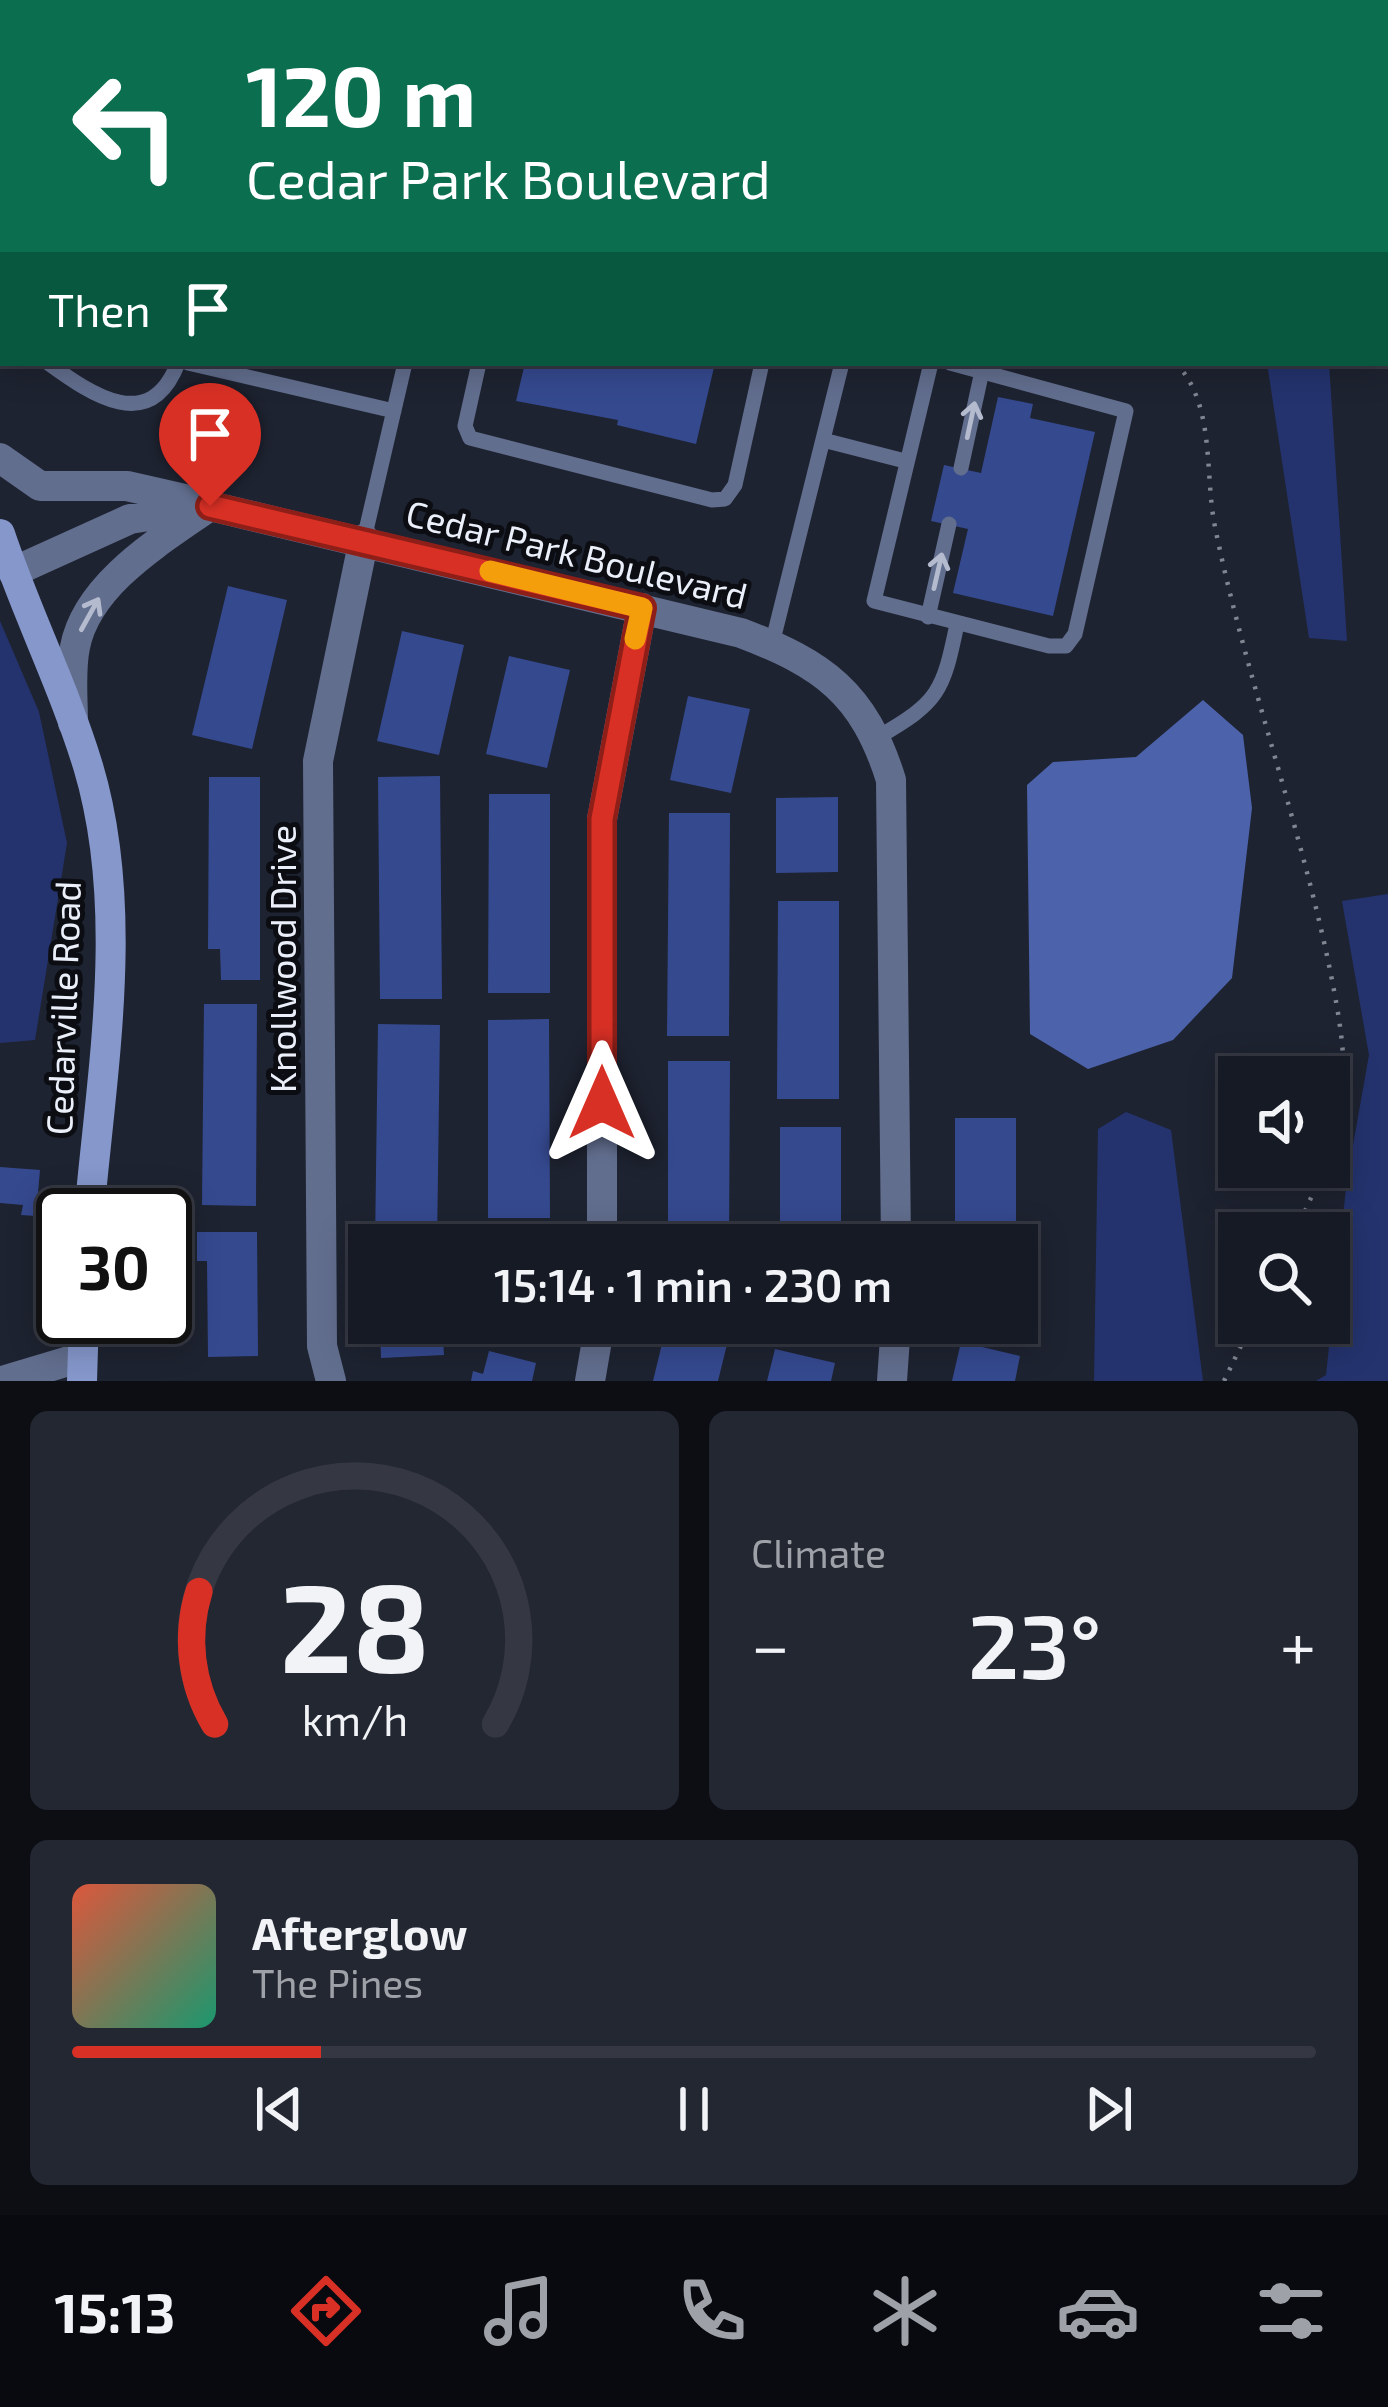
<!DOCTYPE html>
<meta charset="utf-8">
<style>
body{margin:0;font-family:"Exo 2",sans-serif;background:#232732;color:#f1f3f6;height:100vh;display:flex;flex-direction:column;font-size:45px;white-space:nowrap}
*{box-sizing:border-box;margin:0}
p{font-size:39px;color:#9ea1a7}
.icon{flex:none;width:66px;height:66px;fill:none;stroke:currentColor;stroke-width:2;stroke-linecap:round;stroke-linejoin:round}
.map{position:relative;height:1381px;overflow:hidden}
.details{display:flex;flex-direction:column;gap:30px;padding:30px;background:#0c0e14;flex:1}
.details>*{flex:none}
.guide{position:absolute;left:0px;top:0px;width:1389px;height:366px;box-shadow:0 6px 30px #0003,0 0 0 3px #353842;background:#0b6e4f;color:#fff;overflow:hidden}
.controls{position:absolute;left:1218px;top:1056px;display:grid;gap:24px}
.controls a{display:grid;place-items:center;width:132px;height:132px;border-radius:0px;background:#161a25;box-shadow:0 6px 30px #0003,0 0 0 3px #353842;font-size:60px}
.speed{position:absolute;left:36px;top:1188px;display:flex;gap:24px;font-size:60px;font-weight:700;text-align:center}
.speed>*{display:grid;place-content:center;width:156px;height:156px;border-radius:50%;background:#161a25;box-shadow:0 6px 30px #0003,0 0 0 3px #353842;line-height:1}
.speed .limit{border:6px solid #111;border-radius:18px;background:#fff;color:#111}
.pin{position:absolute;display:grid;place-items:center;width:102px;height:102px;color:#fff;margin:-123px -51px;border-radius:50% 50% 50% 0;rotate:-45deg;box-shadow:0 0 12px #0007}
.pin .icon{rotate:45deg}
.me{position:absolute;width:132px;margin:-66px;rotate:0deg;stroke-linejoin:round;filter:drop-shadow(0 0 9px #0008)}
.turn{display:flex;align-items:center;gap:42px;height:252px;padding:0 48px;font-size:54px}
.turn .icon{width:156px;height:156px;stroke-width:2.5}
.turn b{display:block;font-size:84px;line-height:102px}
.then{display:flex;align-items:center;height:114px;padding:0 48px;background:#0003;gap:24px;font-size:45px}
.big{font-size:90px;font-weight:600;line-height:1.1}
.details .tile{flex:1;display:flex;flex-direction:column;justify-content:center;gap:18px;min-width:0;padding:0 42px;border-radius:18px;background:#232732}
.details .dial{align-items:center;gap:0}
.dial svg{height:312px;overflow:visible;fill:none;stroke:#353842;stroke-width:7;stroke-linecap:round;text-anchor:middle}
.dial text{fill:#f1f3f6;stroke:none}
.song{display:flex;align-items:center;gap:36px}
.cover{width:144px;height:144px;border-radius:18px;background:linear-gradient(135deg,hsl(10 70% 55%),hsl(160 70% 35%))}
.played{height:12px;border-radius:6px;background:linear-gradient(90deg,#d93025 20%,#353842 20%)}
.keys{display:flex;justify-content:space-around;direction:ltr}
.heat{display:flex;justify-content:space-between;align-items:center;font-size:66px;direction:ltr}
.details .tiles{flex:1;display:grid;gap:30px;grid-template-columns:1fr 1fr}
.tile:last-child{grid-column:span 2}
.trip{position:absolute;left:348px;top:1224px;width:690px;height:120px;border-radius:0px;background:#161a25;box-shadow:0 6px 30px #0003,0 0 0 3px #353842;font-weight:600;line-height:120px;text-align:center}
.dock{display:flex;height:192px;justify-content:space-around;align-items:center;background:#090a0f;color:#9ea1a7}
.dock .icon{width:84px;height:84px}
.dock .on{color:#d93025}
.dock b{font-size:54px;color:#f1f3f6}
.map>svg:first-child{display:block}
.green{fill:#24336e}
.water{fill:#4c62ab}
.building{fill:#35498f}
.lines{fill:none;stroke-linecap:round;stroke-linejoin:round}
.path{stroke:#818692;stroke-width:4.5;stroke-dasharray:3 9;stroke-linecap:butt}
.service{stroke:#626e8e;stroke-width:15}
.minor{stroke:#626e8e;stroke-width:30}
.secondary{stroke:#8597cb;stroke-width:30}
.oneway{stroke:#b4bbce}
.route-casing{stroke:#8d1f18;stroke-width:30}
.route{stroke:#d93025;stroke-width:21}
.slow{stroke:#f59e0b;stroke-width:21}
.labels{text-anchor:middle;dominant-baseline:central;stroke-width:10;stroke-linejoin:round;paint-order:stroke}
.street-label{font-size:36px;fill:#ebeff9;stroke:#0b0d13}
</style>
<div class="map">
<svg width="1388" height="1381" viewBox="0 0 1388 1381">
<rect width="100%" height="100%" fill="#1e2331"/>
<path class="green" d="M1267 363H1329L1347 641 1309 638Z
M0 621 39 712 67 843 35 1040 0 1043Z
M1388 894V1381H1316L1326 1375 1347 1179 1369 1055 1342 901Z
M1126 1112 1171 1130 1203 1381H1094L1098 1129Z"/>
<path class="water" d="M1203 700 1243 735 1252 808 1232 978 1173 1040 1088 1069 1030 1034 1027 785 1053 762 1136 757Z"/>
<path class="building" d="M525 363H715L696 444 617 425 618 420 516 401Z
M998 397 1033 404 1030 418 1095 432 1053 616 953 593 968 529 931 521 944 465 981 473Z
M228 586 287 600 252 749 192 735Z
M402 631 464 645 439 755 377 741Z
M509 656 570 670 547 768 486 754Z
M688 696 750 709 731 793 670 780Z
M440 776 442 999H380L378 777Z
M209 777H260V980H221L220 949H208Z
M489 794H550V993H488Z
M838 797V872L776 873V798Z
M669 813H730L729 1036H667Z
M778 901H839V1099H777Z
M204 1004H257L256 1206 202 1205Z
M549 1019 550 1218H488V1020Z
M378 1024 440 1025 437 1245H375Z
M668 1061H730L729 1245H668Z
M955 1118H1016V1245H955Z
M780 1127H841V1245H780Z
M0 1167 40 1170 36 1216 21 1215 23 1205 0 1203Z
M197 1232H257L258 1356 208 1357 207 1261H197Z
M380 1323H442L444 1355 381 1358Z
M667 1323 732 1324 718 1381H653Z
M961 1342 1020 1356 1015 1381H952Z
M775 1349 835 1363 831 1381H767Z
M489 1351 536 1363 532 1381H471L473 1371 483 1374Z"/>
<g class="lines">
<path class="path" d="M1176 363C1216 406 1204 472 1215 527 1248 689 1311 852 1338 1013 1346 1063 1348 1110 1329 1157
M1295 1233 1325 1167
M1224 1381 1252 1323"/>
<path class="service" d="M360 0 373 3
M1078 0 1091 3
M122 3V0
M486 3 487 0
M561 3 562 0
M48 363C92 395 150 435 178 363
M188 363 394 411
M479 363 465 426 470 438 712 500 725 499 735 485 762 363
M931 363 874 601 1049 646H1066L1075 634 1126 411 950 363
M823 440 905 461
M961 468 982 371
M364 539 405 363
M928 617 949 524
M772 644 842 363
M878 737C939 702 943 692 957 624"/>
<path class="minor" d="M0 458 40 486H127L193 501
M13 572 130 519 210 506 741 633C823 664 864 693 891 780L896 1245
M73 723C73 699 70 671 75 647 87 584 160 541 210 506
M602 1245V819L642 608
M2 1381 82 1357
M331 1381 322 1346 318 761 364 539
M590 1381 600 1323
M892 1381 896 1323"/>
<path class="secondary" d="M0 9 2 0
M0 534C26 612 64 687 88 766 131 909 102 1069 89 1215
M82 1381 84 1317"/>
</g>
<defs><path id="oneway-shaft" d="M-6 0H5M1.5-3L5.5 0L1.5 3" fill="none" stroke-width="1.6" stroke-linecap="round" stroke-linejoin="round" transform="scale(3)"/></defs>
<g class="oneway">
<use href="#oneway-shaft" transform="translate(971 420) rotate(-78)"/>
<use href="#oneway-shaft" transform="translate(938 571) rotate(-77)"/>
<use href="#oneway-shaft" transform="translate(90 614) rotate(-61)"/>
</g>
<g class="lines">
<defs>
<path id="route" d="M210 506 642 608 602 819V1103"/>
</defs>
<use href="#route" class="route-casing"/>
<use href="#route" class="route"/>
<path class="slow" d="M490 571 642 608 635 639"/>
</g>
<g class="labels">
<g class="street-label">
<text transform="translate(577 553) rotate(14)">Cedar Park Boulevard</text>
<text transform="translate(281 959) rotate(-90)">Knollwood Drive</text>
<text transform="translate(62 1008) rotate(-88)">Cedarville Road</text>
</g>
</g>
</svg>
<div class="controls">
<a><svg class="icon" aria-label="sound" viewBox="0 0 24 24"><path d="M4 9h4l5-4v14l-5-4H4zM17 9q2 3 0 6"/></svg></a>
<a><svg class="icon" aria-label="search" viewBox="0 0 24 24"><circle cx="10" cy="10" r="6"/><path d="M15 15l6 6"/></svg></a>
</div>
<div class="speed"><div class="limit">30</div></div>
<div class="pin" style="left:210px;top:506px;background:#d93025"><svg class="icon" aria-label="arrive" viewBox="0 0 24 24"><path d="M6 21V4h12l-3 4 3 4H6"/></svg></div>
<svg class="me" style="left:602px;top:1103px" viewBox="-20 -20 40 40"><path d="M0-17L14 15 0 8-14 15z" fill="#d93025" stroke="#fff" stroke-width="4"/></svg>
<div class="trip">15:14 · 1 min · 230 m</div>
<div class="guide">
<div class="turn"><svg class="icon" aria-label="left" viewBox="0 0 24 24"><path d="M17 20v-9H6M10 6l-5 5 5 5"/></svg><div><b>120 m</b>Cedar Park Boulevard</div></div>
<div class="then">Then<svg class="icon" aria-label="arrive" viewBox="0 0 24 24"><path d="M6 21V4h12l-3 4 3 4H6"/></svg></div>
</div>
</div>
<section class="details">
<div class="tiles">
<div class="tile dial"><svg viewBox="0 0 100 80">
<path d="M14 69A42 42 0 1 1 86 69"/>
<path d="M14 69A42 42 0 0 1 10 35" stroke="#d93025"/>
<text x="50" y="56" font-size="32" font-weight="700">28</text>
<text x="50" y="72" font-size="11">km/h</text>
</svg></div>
<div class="tile"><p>Climate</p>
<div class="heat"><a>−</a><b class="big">23°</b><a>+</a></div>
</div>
<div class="tile">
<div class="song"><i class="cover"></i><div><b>Afterglow</b><p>The Pines</p></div></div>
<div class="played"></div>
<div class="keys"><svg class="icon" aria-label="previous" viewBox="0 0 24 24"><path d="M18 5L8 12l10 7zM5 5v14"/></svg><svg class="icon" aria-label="pause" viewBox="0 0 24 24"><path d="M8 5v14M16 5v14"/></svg><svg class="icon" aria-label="next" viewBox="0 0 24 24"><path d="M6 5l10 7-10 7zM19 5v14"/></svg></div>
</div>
</div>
</section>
<nav class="dock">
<b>15:13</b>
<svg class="icon on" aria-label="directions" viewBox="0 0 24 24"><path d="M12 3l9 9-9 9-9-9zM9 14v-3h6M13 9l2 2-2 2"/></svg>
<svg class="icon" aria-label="music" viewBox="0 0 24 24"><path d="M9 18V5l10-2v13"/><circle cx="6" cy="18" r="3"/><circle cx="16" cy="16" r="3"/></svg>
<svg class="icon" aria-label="phone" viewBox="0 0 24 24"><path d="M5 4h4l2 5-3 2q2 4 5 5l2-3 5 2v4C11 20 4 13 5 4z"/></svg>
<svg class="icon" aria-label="climate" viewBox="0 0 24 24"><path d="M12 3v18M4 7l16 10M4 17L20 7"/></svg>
<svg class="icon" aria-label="car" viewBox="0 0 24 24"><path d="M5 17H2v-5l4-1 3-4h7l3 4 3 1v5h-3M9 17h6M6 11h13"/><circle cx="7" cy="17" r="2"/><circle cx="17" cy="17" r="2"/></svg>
<svg class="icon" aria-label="filters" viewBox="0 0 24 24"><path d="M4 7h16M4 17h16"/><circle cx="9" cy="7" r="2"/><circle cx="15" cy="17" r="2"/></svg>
</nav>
